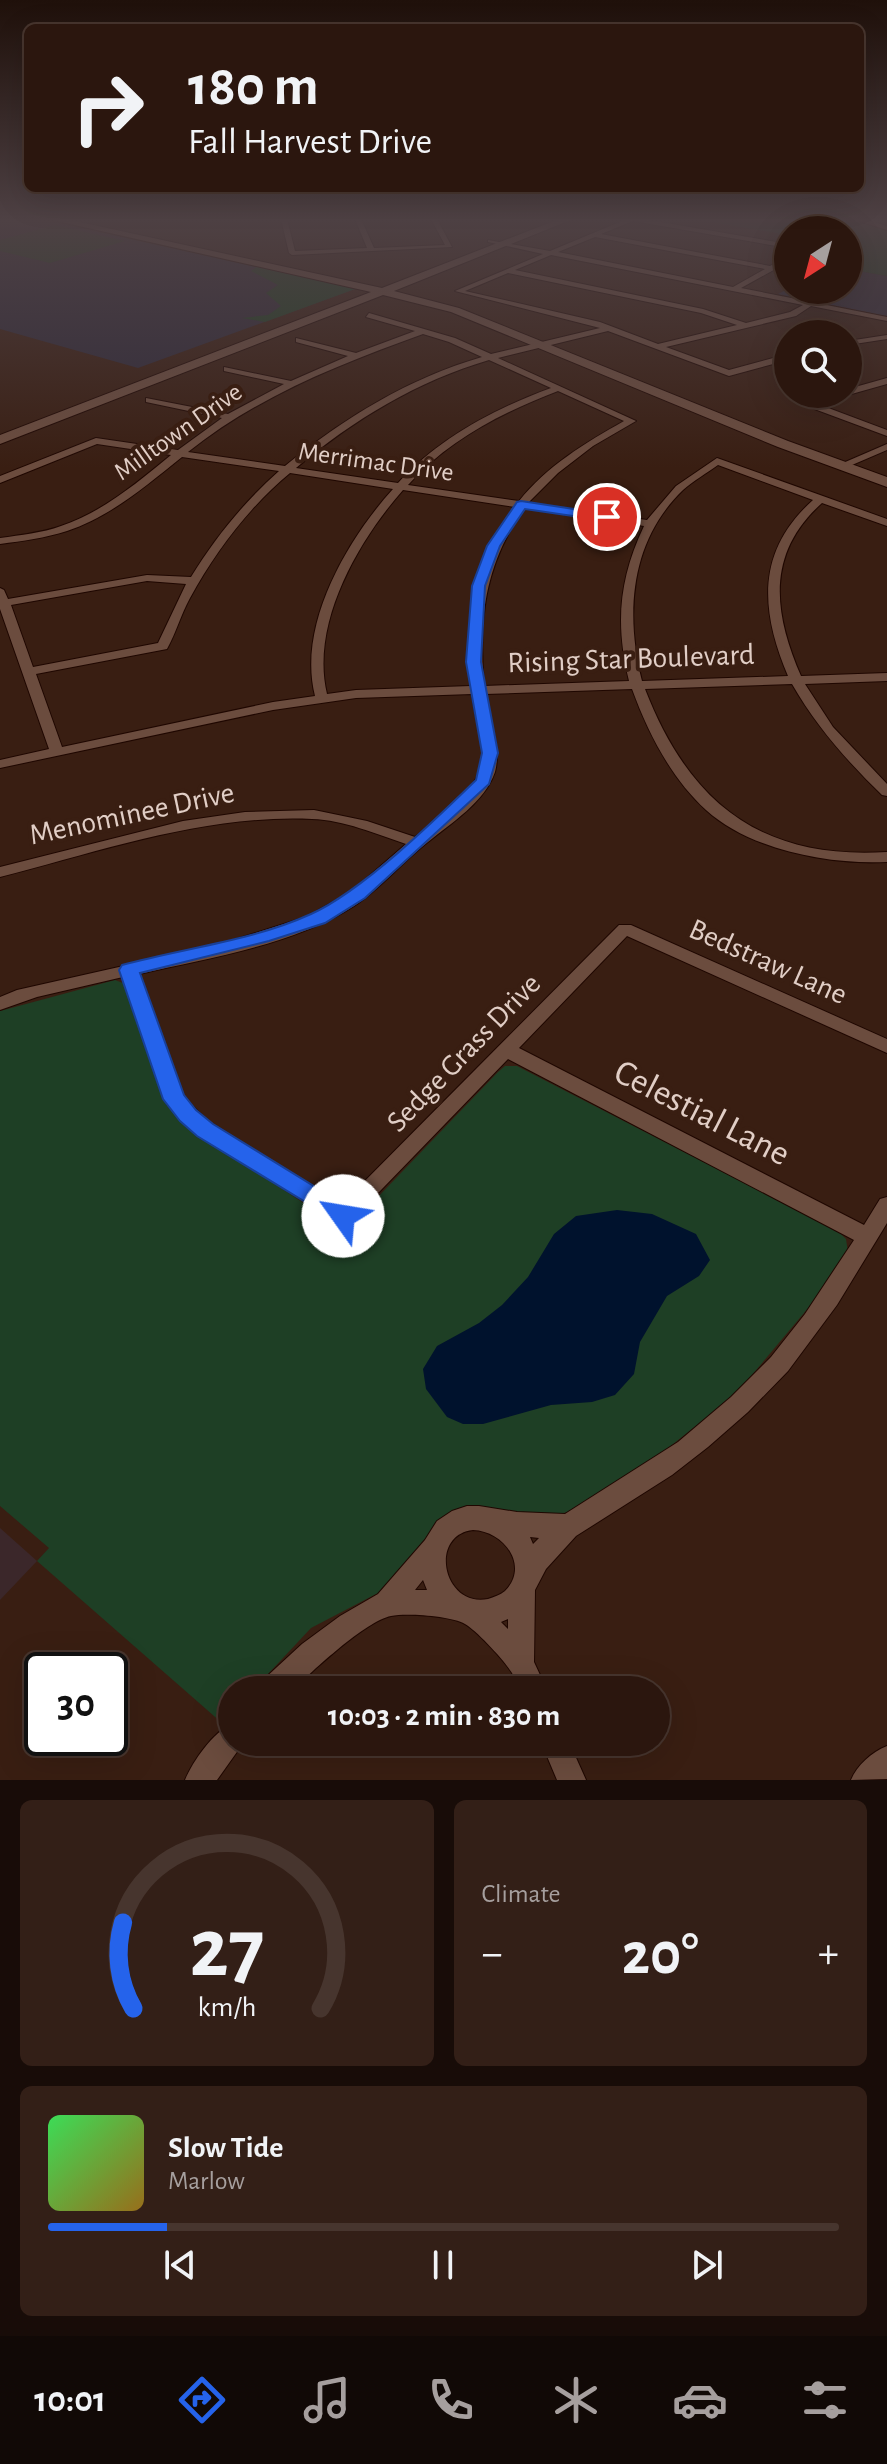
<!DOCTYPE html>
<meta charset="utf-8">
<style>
body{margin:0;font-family:"Alegreya Sans",sans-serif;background:#331f17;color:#f1f3f6;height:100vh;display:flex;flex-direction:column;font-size:30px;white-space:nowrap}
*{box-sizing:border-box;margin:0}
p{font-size:26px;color:#a69f9e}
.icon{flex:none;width:44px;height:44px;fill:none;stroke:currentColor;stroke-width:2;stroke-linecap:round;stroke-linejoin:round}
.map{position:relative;height:1780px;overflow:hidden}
.drawer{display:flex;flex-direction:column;gap:20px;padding:20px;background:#180c08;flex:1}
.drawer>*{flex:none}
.hud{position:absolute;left:24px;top:24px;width:840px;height:168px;border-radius:12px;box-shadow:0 8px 32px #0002,0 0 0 2px #47352e;background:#2b160e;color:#f1f3f6;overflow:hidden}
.needle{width:52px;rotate:216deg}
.tools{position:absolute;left:774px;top:216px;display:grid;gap:16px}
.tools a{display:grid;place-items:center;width:88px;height:88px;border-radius:50%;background:#2b160e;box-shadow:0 8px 32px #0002,0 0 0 2px #47352e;font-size:40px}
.speed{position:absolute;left:24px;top:1652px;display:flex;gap:16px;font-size:40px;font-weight:700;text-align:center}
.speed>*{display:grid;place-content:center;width:104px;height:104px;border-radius:50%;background:#2b160e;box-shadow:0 8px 32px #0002,0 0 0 2px #47352e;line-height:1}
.speed .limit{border:4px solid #111;border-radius:12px;background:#fff;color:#111}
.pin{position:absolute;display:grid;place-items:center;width:68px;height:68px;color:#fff;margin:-34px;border:4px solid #fff;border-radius:50%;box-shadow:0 2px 8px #0007}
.me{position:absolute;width:88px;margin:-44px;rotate:302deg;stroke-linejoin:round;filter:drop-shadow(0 0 6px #0008)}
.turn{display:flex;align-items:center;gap:28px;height:168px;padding:0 32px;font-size:36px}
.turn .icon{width:104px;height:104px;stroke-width:2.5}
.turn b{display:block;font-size:56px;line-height:68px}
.big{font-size:60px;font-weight:600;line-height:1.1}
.drawer .card{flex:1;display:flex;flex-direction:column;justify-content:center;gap:12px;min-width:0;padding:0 28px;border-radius:12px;background:#331f17}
.drawer .dial{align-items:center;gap:0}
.dial svg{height:208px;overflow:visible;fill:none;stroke:#47352e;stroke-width:7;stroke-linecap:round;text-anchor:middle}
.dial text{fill:#f1f3f6;stroke:none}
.song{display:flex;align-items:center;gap:24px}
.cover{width:96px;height:96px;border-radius:12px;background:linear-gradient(135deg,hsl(130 70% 55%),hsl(40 70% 35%))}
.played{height:8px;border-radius:4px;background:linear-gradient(90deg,#2563eb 15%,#47352e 15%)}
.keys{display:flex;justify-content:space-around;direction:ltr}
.heat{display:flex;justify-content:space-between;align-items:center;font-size:44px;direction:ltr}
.drawer .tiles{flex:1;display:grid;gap:20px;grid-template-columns:1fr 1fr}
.card:last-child{grid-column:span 2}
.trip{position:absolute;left:218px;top:1676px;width:452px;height:80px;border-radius:40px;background:#2b160e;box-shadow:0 8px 32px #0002,0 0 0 2px #47352e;font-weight:600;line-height:80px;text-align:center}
.dock{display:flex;height:128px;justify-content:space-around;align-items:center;background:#110906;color:#a69f9e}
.dock .icon{width:56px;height:56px}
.dock .active{color:#2563eb}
.dock b{font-size:36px;color:#f1f3f6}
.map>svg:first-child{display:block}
.industrial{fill:#3b272a}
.education{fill:#2f2a3a}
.green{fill:#1e3f25}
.water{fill:#00122d}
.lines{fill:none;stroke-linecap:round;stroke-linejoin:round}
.street-casing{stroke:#1f0700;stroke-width:2}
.secondary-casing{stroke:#1f0700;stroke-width:2}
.street{fill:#6b4c3e;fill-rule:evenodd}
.secondary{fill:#6b4c3e;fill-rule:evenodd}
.route{fill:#2563eb;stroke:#184099;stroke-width:2}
.labels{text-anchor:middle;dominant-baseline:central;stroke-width:8;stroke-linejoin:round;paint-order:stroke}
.far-street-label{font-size:26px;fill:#e1cec6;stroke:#391e12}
.street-label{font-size:30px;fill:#e1cec6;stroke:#391e12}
.near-street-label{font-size:36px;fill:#e1cec6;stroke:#391e12}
</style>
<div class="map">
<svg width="887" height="1780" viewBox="0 0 887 1780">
<rect width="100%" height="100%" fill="#391e12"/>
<path class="industrial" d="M0 1528 37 1561 0 1600Z"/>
<path class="education" d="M0 219H40L355 289 138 368 0 329Z
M848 269 887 276V316L778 294 788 289 848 290Z"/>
<path class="green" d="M693 219H801L832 225 857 221 887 228V276L848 269V230H788V235Z
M55 225 125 241 50 263 0 251V240Z
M257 267 355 289 265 322 242 318 268 315 281 306 266 293 278 285 251 271Z
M115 980 123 983 169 1108 195 1132 305 1204C311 1209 316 1218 323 1222 343 1234 370 1224 374 1201L498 1072 505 1066H517L839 1232 846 1239 848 1252 809 1307 736 1394 658 1456 574 1510 539 1520 487 1510 378 1593 311 1628 253 1690H232V1712L222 1723 37 1561 49 1548 0 1506V1011Z"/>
<path class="water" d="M617 1210 652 1214 696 1234 710 1260 699 1276 667 1296 640 1342 634 1374 615 1395 592 1402 551 1405 483 1424H463L447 1417 426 1389 423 1369 437 1346 479 1323 502 1305 528 1277 554 1234 576 1216Z"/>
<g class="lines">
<defs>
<path id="street" d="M281 219H287L295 251 367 248 355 219H361L374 248 445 245 431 219H437L452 247 292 255 289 253Z
M627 219H643L788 244V248L633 221 601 234 770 266 788 257V262L741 288 887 317V321L811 306 796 316 666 347 729 370 788 354V360L729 376 608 331 498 358 636 421 593 446 558 473 528 503 647 520 676 486 717 458 887 519V526L822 503C766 553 773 612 801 676L887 673V681L805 684 833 727 887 784V796L882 795C847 761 816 726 792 684L645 689C689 803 761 860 887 852V862C829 865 750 850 706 810 671 778 648 733 632 689L485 694C488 719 502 746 495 772 485 802 451 823 428 842 402 862 381 888 354 906 294 945 208 958 139 974L182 1096 212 1125 341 1205 619 925H631L887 1039V1053L627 936 519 1048 864 1225 880 1199 887 1197V1223L837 1305 788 1371 748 1412 708 1447 672 1475 576 1536 546 1569 535 1590 534 1662 547 1690H519C517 1685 515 1678 512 1673 505 1661 476 1630 465 1624 451 1616 407 1613 391 1616 366 1621 312 1671 293 1690H259L263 1680 302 1644 340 1616 378 1594 425 1540 437 1521 452 1511 467 1506H479L517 1512 565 1514 678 1442 731 1397 771 1357 805 1314 854 1240 508 1059 350 1222 343 1224 198 1135 167 1104 123 977 37 997 0 1010V997L17 990 221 944 306 917 351 892 406 844C376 834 344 820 312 819 206 814 101 851 0 877V867L183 821 245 812 314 810 367 821 415 837C443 815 484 791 482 751 481 732 474 713 472 694L356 698 273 710 0 768V760L49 749 0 609V588L4 590 8 599 147 575 191 577C215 538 244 502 279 471L182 457C147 485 110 517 67 531 45 538 23 541 0 544V538C21 535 42 533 61 526 103 512 138 482 171 455L97 444 0 483V476L96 438 178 450 222 418 146 402V398L228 414 284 384 224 371V367L291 381 348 356 296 342V338L356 353 415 331 366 317 369 313 455 338 491 354 600 328 455 291 543 254 488 242V240L550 251ZM595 237 765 269 733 287 558 252ZM551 255 803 305 790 312 746 323 703 309 515 270ZM508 273 701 313 737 325 658 344 600 322 465 291ZM423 334 449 342 482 357C409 378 344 418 285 466L188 452C258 396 340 364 423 334ZM489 360 551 388C494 409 439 438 398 483L296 468C353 420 417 381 489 360ZM558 391 624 421C585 443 547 466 519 501L408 485C448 440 503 412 558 391ZM718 465 813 500C756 551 760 610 788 676L642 681C625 614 630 541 683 490 693 481 707 473 718 465ZM290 473 393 489C347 540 297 625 315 696L273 702 62 747 36 674 167 649C176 633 181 614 190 598 215 552 249 507 290 473ZM403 490 515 507C474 565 465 617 471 686L356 690 327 694C310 624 358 541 403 490ZM524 508 644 526C619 579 615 624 629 681L484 686C478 618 485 565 524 508ZM147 581 186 584 158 643 33 667 11 605ZM473 1530C504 1531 530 1566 505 1591 500 1595 494 1597 488 1599 443 1608 428 1535 473 1530ZM530 1537 539 1538 533 1544ZM423 1580 427 1590H415ZM508 1619V1629L501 1622Z
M853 219H863L887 226V230Z
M887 335V339L848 345V341Z
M887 378V384L848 395 845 394H848V389Z
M809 403H815L887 430V436L809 407Z
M887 444V450L845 468 836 466Z
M232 1724V1742H244L217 1780H185C193 1761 213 1732 232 1724Z
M541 1742H569L586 1780H557Z
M887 1746V1779L851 1780C857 1765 872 1752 887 1746Z"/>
<path id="secondary" d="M48 219H66L382 288 559 219H573L394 291 459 308 788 441 887 477V487L778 447 451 312 383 295 0 444V435L371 292Z"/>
</defs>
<use href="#street" class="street-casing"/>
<use href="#secondary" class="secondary-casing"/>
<use href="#street" class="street"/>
<use href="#secondary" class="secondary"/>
</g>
<linearGradient id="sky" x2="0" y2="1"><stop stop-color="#1f100a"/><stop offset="0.47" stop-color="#4e4144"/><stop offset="1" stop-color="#4e4144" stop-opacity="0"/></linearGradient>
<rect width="887" height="468" fill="url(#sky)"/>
<path class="route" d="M521 501 607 514 613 517 607 521 525 509 500 546 485 586 481 662 498 753 489 784 365 898 325 923 269 941 140 973 184 1095 196 1110 213 1124 351 1209 355 1216 351 1223 343 1225 197 1136 180 1121 163 1099 119 970 122 965C184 948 252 941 311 914 362 891 435 820 476 780L482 753 466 662 472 586 487 546 517 502Z"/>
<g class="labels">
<g class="far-street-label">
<text transform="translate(178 432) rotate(-35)">Milltown Drive</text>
<text transform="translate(376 462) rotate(8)">Merrimac Drive</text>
</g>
<g class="street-label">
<text transform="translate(631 659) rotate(-2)">Rising Star Boulevard</text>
<text transform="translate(132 814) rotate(-12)">Menominee Drive</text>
<text transform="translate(768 962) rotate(24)">Bedstraw Lane</text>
<text transform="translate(464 1053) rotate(-46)">Sedge Grass Drive</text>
</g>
<g class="near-street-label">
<text transform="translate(702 1113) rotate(27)">Celestial Lane</text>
</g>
</g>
</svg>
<div class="tools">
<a><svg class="needle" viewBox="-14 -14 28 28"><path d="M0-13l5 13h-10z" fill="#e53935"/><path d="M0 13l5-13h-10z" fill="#a69f9e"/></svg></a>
<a><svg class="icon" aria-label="search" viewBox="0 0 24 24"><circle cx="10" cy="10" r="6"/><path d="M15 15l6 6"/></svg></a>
</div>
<div class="speed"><div class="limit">30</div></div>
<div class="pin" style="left:607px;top:517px;background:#d93025"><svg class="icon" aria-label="arrive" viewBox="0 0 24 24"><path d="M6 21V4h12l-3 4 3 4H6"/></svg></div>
<svg class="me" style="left:343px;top:1216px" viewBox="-20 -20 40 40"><circle r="19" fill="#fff"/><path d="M0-13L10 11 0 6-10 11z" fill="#2563eb"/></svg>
<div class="trip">10:03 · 2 min · 830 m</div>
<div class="hud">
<div class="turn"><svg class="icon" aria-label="right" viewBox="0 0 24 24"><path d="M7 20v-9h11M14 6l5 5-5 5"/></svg><div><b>180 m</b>Fall Harvest Drive</div></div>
</div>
</div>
<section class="drawer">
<div class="tiles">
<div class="card dial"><svg viewBox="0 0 100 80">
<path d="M14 69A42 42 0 1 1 86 69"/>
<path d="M14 69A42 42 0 0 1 10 36" stroke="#2563eb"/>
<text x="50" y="56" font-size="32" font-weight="700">27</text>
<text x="50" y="72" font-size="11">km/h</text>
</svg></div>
<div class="card"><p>Climate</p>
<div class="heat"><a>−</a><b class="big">20°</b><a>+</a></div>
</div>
<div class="card">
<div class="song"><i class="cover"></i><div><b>Slow Tide</b><p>Marlow</p></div></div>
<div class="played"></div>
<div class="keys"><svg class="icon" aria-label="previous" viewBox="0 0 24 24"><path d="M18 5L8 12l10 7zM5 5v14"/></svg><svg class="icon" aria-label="pause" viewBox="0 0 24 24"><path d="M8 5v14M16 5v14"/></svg><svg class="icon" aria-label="next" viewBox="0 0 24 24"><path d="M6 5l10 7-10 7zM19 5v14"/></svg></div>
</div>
</div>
</section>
<nav class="dock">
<b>10:01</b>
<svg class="icon active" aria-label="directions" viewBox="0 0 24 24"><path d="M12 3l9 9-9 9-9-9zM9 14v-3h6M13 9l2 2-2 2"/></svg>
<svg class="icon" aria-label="music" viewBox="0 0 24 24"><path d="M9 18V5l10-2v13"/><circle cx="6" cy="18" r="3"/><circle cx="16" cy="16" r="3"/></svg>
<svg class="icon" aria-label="phone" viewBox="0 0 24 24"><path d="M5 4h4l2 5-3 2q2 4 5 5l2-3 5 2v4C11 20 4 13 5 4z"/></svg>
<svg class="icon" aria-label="climate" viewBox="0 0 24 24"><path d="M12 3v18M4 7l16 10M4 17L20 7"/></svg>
<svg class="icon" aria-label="car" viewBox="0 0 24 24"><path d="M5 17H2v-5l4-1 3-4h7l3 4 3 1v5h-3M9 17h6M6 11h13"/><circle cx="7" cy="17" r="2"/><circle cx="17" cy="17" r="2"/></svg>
<svg class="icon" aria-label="filters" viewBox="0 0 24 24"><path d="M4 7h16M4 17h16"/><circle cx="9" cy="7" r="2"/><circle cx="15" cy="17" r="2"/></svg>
</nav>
